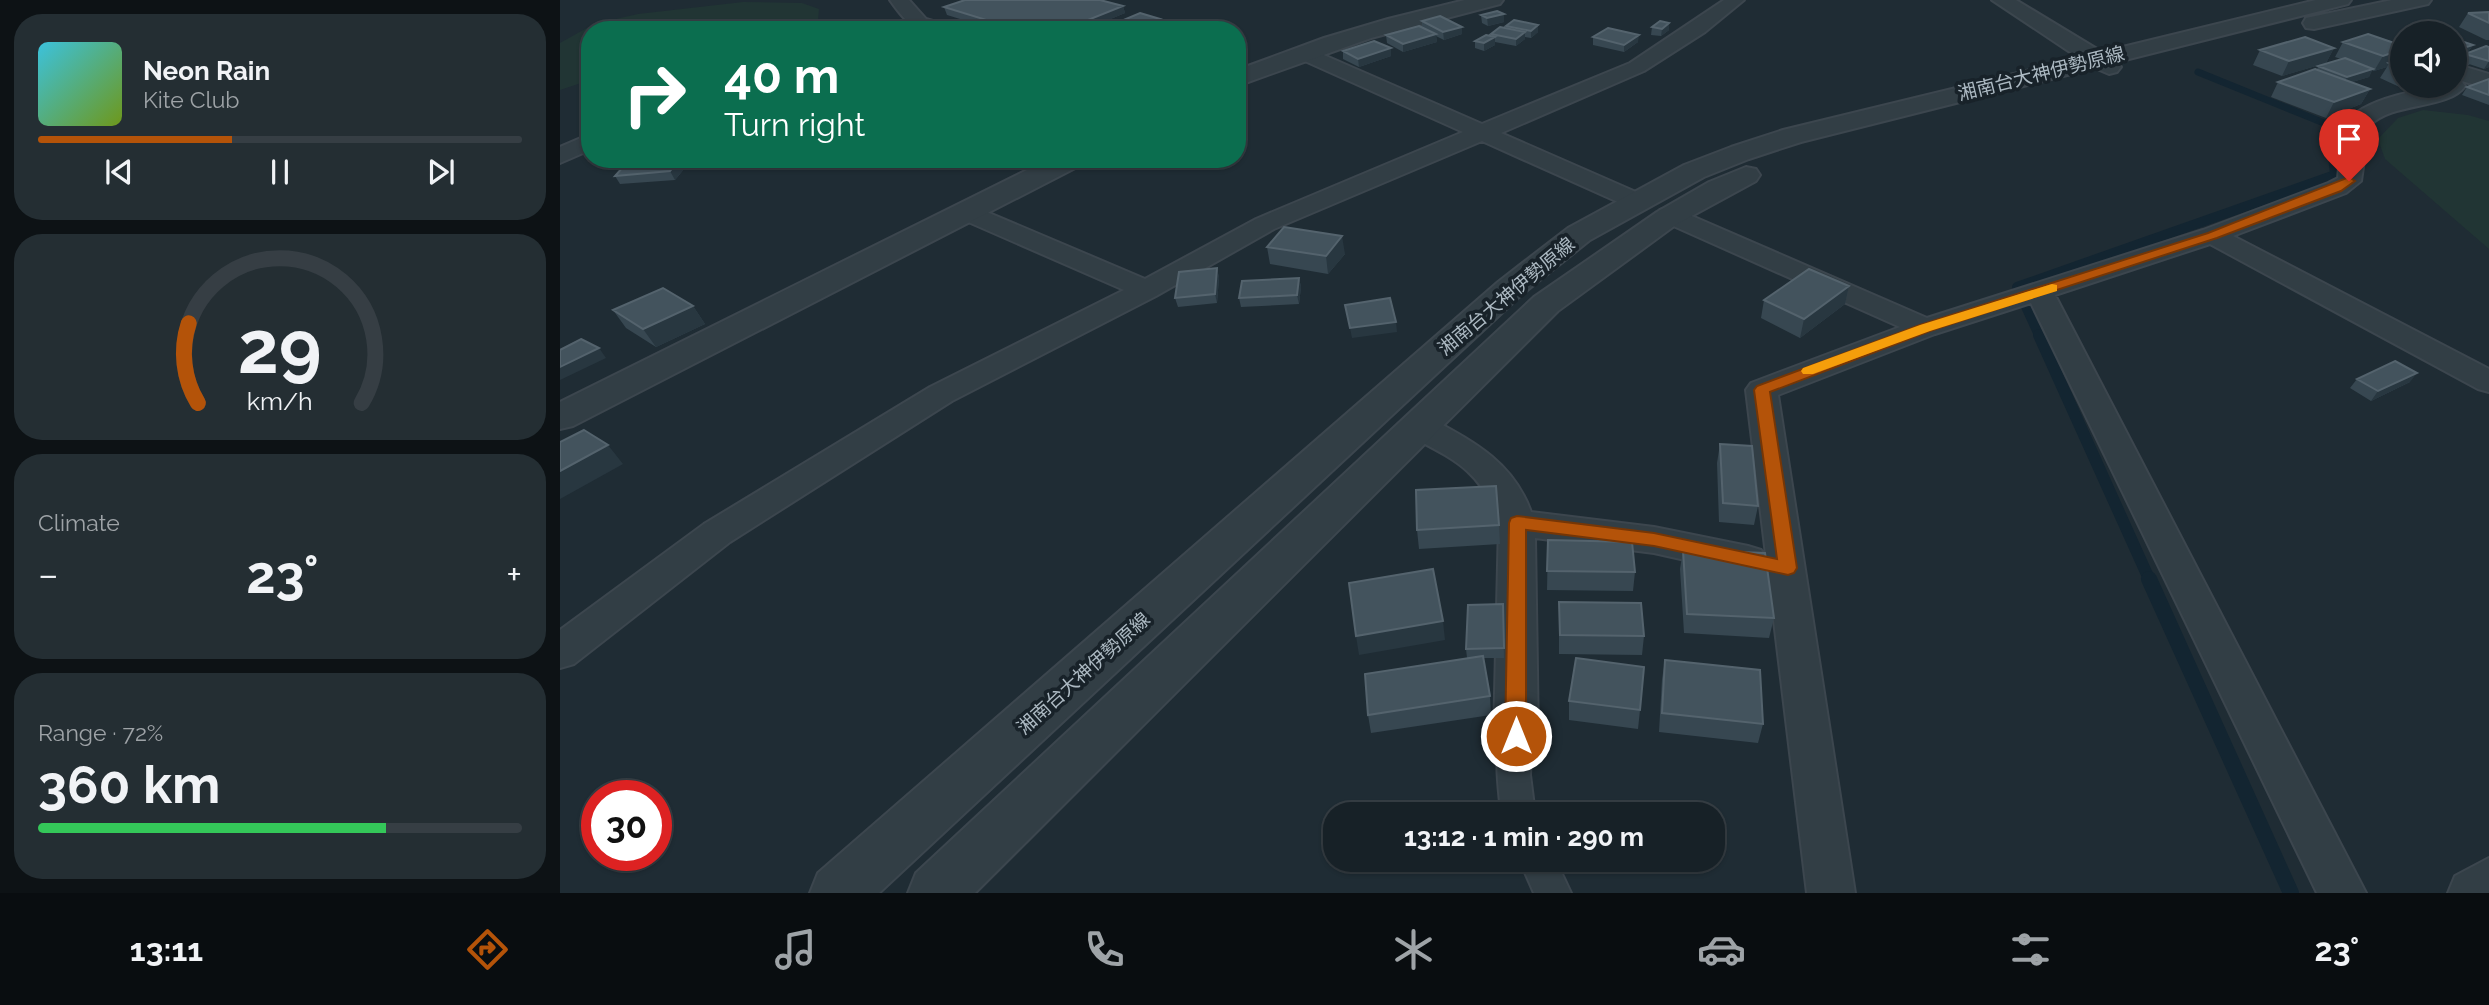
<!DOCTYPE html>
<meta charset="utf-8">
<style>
body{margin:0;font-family:Raleway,"Noto Sans JP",sans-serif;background:#242e33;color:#f1f3f6;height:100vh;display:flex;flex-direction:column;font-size:26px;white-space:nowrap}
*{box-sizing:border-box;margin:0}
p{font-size:23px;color:#9ea3a7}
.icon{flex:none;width:38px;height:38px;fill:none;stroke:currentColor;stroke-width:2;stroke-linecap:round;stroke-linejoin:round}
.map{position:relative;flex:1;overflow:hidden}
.details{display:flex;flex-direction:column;gap:14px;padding:14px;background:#0d1215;width:560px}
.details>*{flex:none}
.guide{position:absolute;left:21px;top:21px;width:665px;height:147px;border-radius:28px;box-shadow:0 2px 5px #0004,0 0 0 2px #363e44;background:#0b6e4f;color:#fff;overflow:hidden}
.fabs{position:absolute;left:1830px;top:21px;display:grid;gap:14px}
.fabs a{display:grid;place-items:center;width:77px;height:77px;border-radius:50%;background:#172127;box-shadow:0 2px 5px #0004,0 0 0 2px #363e44;font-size:35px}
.speed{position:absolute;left:21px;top:780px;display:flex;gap:14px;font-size:35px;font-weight:700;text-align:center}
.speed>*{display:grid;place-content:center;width:91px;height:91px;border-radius:50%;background:#172127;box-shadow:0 2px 5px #0004,0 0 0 2px #363e44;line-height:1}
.speed .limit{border:10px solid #d22;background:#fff;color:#111}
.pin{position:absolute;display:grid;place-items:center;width:60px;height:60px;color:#fff;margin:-72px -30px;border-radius:50% 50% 50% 0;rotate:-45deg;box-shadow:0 0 7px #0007}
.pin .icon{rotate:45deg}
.me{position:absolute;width:77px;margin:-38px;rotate:0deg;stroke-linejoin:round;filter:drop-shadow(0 0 5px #0008)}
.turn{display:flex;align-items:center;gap:24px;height:147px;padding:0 28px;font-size:32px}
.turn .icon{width:91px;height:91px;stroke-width:2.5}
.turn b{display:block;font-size:49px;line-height:60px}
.big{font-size:52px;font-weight:700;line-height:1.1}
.details .widget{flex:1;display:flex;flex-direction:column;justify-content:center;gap:10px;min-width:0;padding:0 24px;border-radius:28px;background:#242e33}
.details .dial{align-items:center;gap:0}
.dial svg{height:182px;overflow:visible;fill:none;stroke:#363e44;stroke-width:7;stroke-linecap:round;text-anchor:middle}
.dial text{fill:#f1f3f6;stroke:none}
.song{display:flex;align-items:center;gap:21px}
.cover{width:84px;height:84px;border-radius:10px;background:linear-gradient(135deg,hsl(190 70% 55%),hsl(80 70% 35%))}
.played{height:7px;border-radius:4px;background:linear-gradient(90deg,#b45309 40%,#363e44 40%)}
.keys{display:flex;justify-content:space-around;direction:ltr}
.heat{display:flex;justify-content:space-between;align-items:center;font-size:38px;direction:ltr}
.charge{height:10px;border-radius:5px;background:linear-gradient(90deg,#34c759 72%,#363e44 0)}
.trip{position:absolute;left:763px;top:802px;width:402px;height:70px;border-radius:28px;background:#172127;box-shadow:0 2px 5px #0004,0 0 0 2px #363e44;font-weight:700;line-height:70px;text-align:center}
.tab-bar{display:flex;height:112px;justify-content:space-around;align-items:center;background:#090d10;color:#9ea3a7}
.tab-bar .icon{width:49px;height:49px}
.tab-bar .on{color:#b45309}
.tab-bar b{font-size:32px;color:#f1f3f6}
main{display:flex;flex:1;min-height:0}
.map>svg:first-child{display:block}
.green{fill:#213534}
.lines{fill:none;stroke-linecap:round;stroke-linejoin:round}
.stream-far3{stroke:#132531;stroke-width:7}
.stream-far2{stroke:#132531;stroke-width:10}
.stream-far1{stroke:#132531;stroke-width:12}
.stream{stroke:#132531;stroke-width:16}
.pedestrian-casing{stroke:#3c464e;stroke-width:4}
.minor-casing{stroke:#3c464e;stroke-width:4}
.tertiary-casing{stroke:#3c464e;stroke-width:4}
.pedestrian{fill:#323e45;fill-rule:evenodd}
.minor{fill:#323e45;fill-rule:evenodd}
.tertiary{fill:#323e45;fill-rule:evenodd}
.wall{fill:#374751}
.shaded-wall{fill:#283740}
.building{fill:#43535d;stroke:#54636d;stroke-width:2}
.route{fill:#b45309;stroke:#753606;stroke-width:2}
.slow{fill:#f59e0b}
.labels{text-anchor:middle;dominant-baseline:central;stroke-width:7;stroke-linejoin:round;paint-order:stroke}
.street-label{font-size:19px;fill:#acb9c2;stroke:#182229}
</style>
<main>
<section class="details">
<div class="widget">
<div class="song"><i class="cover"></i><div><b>Neon Rain</b><p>Kite Club</p></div></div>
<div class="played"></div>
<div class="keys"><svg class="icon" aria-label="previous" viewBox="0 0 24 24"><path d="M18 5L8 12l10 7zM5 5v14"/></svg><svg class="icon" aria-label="pause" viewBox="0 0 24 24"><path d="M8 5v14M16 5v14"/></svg><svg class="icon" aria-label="next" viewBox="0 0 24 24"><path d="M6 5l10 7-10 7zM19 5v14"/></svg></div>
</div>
<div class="widget dial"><svg viewBox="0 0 100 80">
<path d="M14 69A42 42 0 1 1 86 69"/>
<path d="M14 69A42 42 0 0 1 10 34" stroke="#b45309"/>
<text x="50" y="56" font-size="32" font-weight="700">29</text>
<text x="50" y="72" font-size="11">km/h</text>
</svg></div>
<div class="widget"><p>Climate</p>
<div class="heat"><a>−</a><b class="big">23°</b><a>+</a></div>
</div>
<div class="widget"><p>Range · 72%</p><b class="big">360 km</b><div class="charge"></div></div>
</section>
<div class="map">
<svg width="1929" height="893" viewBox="0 0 1929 893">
<rect width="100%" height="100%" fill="#1f2c34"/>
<path class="green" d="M183 2 242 3 259 9 258 20 240 30H30V80L0 90V43L34 24 78 14Z
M1863 110 1908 115 1929 121V249L1825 159 1818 139 1838 118Z"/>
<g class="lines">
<path class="stream-far3" d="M1638 72 1769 125 1772 148"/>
<path class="stream-far2" d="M1480 337 1457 287 1775 175 1772 146"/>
<path class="stream-far1" d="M1479 335 1590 581"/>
<path class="stream" d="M1589 579 1731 893"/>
<defs>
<path id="pedestrian" d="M956 722 967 726 972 736 970 775 975 814H941C939 786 932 752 945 726Z
M959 859H995L1011 893H974Z"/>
<path id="minor" d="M330 0H349L366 19 390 26 392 30C356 30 352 31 330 0Z
M1164 0H1184L1145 32 1084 71 941 133 1085 196 1088 201 1085 206 1076 208 1067 206 922 141 714 229 596 296 392 401 170 542 14 664 0 668V630L144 524 370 387 564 290 397 217 393 212 397 207 406 204 415 207 585 279 696 219 903 132 736 57 733 53 736 49H750L922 124 1070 63Z
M1895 80 1902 82 1905 86C1888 110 1833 101 1809 126L1801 181 1786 193 1673 236 1929 369V392L1918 389 1650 244 1495 295 1806 893H1757L1471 303 1375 334 1218 395 1295 893H1247L1186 390 1191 383 1340 327 1100 220 1096 215 1100 210 1109 207 1118 210 1367 318 1643 230 1768 183 1778 178C1780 161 1780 138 1788 123 1799 99 1871 86 1895 86Z
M30 134V150L0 163V147Z
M858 415 870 418C914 442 953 462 971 512L1094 527 1188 546 1201 550 1207 560 1201 570 1188 574 1094 553 975 538 978 736 971 749 956 755 941 749 934 736 939 523C921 469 893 459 846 434L842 426 846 418Z
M1929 858V893H1888L1895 876Z"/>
<path id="tertiary" d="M943 0 940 4 811 38 677 86V70L764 38 828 19 905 0Z
M1432 0H1456L1542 52 1756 0H1791L1788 4 1557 62 1561 67 1557 72 1549 74 1535 68 1241 142 1189 159 1144 177 1030 240 960 296 319 893H250L258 873 938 282 1008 228 1124 165 1171 147 1223 130 1519 58Z
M1832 0H1871L1868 4 1754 29 1746 28 1743 23 1746 18Z
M1895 64 1929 74V89L1895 79Z
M489 159H524L521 165 13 426 0 429V402Z
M1186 167 1196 169 1200 175 1196 181 1117 224 998 311 415 893H348L356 873 974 297 1097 212 1149 182Z"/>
</defs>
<use href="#pedestrian" class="pedestrian-casing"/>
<use href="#minor" class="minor-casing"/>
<use href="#tertiary" class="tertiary-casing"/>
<use href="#pedestrian" class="pedestrian"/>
<use href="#minor" class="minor"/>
<use href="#tertiary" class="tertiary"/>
</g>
<path class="wall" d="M563 6 565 13 524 30H436L387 15 384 7Z
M1929 12V40H1926L1899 27 1908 13Z
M944 14V22L928 26 922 23 921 15Z
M862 21 902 34 884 40 876 36 877 42 843 52 827 43 826 35 862 27Z
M1109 23V30L1101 36 1091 35 1092 27Z
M978 25V32L971 38 965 37V39L956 46 935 42V45L924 51 915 48V41L932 36 931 34 946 28V26Z
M1033 37 1078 42 1064 52 1033 45Z
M1895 39 1913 45 1908 52 1929 47V67L1924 69 1900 61 1906 53 1895 57Z
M1783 42 1843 46V56L1840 61 1843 60V86H1865L1846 90 1820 78 1827 67 1814 71 1812 70 1809 77 1792 82 1810 89 1801 104 1766 118 1711 97 1718 82 1757 70 1758 66 1781 59 1775 57Z
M1774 48 1766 63 1722 76 1693 65 1700 50Z
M783 51 831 56 799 67 783 59Z
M1929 79V105L1902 95 1907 87Z
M129 163 115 180 60 184 55 176Z
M707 247 785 254 768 274 710 264Z
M657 268 659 278 657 303 618 307 615 298Z
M739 278 741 287 739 304 681 307 679 298Z
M1289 286 1285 304 1240 338 1201 318 1204 300Z
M133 306 145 324 96 347 66 328 53 310Z
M1797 379 1850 382 1811 401 1790 388Z
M1160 444 1198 506 1194 525 1159 522 1157 463Z
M939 525 940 544 859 549 857 530Z
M988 540 1075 572 1073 591 987 590Z
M1123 550 1214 618 1209 638 1124 633 1120 569Z
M999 602 1084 636 1082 655 999 654Z
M943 604 944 658H923L930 696 931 715 811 733 808 715 907 658 906 649Z
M1105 660 1203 724 1198 743 1099 732 1102 679Z
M1009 701 1080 710 1078 729 1009 720Z"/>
<path class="shaded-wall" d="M563 6 565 13 524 30H503Z
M944 14V22L928 26 927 18Z
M600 19 601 26 593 30H574Z
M1109 23V30L1101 36 1102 29Z
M978 25V32L971 38V31Z
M902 27V34L884 40 883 32Z
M965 32V39L956 46V39Z
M876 34 877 42 843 52V44Z
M1079 35 1078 42 1064 52V45Z
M935 37V45L924 51V43Z
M1913 45 1908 52 1895 57V53L1897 50Z
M831 48V56L799 67 798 59Z
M1774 48 1766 63 1722 76 1729 61Z
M1843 49V56L1839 62 1829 63 1827 67 1814 71 1823 56Z
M1929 61V67L1924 69Z
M1906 64 1897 79 1895 80V66Z
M1813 69 1809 77 1782 85 1787 77Z
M1848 86H1865L1846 90Z
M1810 89 1801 104 1766 118 1774 102Z
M120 159H127L129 163 115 180 110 171Z
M782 236 785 254 768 274 766 256Z
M657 268 659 278 657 303 655 294Z
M739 278 741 287 739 304 737 295Z
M1289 286 1285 304 1240 338 1244 319Z
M133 306 145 324 96 347 83 329Z
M836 322 837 332 792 338 790 328Z
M39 348 46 358 0 380V367Z
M1857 373 1850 382 1811 401 1818 391Z
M48 445 63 464 0 499V471Z
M883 621 885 640 799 655 796 636Z"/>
<path class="building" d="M405 0H540L563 6 503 30H459L384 7Z
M937 11 944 14 927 18 921 15Z
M1929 12V23L1908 13Z
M580 13 600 19 574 30H540Z
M880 16 902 27 883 32 862 21Z
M954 20 978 25 971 31 946 26Z
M1100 21 1109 23 1102 29 1092 27Z
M859 26 876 34 843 44 826 35Z
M940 27 965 32 956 39 931 34Z
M1048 28 1079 35 1064 45 1033 37Z
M1808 34 1843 46V49L1823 56 1783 42Z
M926 35 935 37 924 43 915 41Z
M1745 37 1774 48 1729 61 1700 50Z
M1895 39 1913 45 1897 50 1895 49Z
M814 41 831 48 798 59 783 51Z
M1926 46 1929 47V61L1905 54Z
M1785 58 1813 69 1787 77 1758 66Z
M1843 60V69L1829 63Z
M1895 60 1906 64 1895 66Z
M1755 69 1810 89 1774 102 1718 82Z
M1929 79V95L1907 87Z
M70 159H120L110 171 55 176Z
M724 227 782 236 766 256 707 247Z
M657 268 655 294 615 298 619 272Z
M1249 269 1289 286 1244 319 1204 300Z
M739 278 737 295 679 298 682 281Z
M103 288 133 306 83 329 53 310Z
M830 298 836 322 790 328 785 305Z
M21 339 39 348 0 367V350Z
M1835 361 1857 373 1818 391 1797 379Z
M24 430 48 445 0 471V442Z
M1160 444 1192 446 1198 506 1163 503Z
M936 486 939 525 857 530 856 490Z
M988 540 1072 542 1075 572 987 571Z
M1123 550 1205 553 1214 618 1127 614Z
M873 569 883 621 796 636 789 583Z
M999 602 1081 603 1084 636 1000 635Z
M943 604 944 648 906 649 908 605Z
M923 656 930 696 808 715 805 674Z
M1016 658 1084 667 1080 710 1009 701Z
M1105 660 1200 670 1203 724 1102 713Z"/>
<path class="route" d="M1789 177 1795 181 1781 191 1657 238 1370 331 1210 392 1237 568 1234 573 1228 575 1094 546 966 530V736L963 742 956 745 948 742 945 736 949 523 951 518 957 516 1094 533 1217 559 1194 390 1197 386 1360 325 1648 233Z"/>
<path class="slow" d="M1492 284 1497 285V291L1370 331 1253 374H1243L1241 371 1243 368 1360 325Z"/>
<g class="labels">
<g class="street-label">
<text transform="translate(1481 73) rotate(-14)">湘南台大神伊勢原線</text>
<text transform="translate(946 296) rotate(-40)">湘南台大神伊勢原線</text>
<text transform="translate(523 673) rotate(-42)">湘南台大神伊勢原線</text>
</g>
</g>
</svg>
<div class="fabs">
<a><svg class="icon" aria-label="sound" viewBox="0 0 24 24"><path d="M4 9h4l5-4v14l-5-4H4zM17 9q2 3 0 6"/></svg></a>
</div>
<div class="speed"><div class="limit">30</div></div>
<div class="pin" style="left:1789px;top:181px;background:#d93025"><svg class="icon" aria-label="arrive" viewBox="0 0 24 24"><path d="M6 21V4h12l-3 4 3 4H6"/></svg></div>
<svg class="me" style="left:956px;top:736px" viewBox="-20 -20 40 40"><circle r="17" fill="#b45309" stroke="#fff" stroke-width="3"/><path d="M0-11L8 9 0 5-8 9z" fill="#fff"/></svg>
<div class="trip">13:12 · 1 min · 290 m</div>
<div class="guide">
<div class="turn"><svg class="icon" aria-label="right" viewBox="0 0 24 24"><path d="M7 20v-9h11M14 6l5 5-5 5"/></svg><div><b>40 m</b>Turn right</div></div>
</div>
</div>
</main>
<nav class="tab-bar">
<b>13:11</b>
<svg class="icon on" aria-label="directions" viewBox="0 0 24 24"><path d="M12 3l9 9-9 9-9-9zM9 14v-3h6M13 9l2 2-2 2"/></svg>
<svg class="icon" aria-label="music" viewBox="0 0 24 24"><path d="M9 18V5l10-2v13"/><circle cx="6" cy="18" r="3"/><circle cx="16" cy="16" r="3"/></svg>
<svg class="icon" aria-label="phone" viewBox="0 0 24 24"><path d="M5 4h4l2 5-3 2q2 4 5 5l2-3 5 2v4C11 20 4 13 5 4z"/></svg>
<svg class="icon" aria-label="climate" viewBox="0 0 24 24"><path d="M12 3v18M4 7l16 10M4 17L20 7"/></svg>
<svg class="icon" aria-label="car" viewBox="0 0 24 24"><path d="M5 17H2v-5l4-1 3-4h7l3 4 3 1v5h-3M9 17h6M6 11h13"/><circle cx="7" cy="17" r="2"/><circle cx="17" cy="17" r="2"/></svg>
<svg class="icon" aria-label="filters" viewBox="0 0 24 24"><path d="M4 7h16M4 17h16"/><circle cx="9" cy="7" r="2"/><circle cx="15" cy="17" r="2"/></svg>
<b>23°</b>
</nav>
